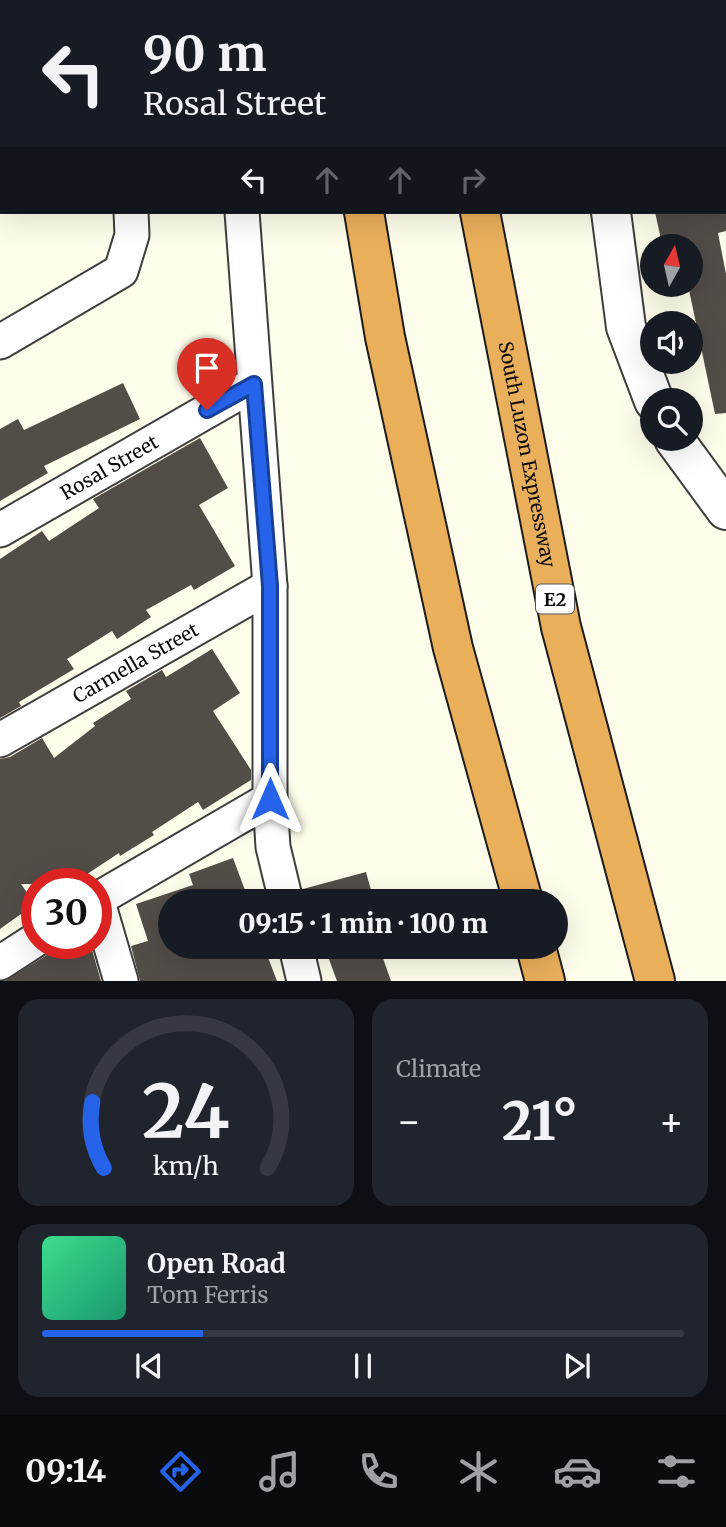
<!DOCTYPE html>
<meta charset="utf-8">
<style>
body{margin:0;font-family:Merriweather,serif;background:#20242c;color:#f1f3f6;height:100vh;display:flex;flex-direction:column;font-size:26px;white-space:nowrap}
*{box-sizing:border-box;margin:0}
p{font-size:23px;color:#9ea1a6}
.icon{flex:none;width:38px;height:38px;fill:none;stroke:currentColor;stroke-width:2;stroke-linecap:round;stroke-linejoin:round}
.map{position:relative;height:981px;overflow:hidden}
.sheet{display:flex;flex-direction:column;gap:18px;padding:18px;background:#0d0f14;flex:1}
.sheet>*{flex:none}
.banner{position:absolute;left:0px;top:0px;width:726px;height:214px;box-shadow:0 7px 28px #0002;background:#171b24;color:#f1f3f6;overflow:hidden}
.needle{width:46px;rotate:8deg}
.tools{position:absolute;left:640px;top:234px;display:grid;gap:14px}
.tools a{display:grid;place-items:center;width:63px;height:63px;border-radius:50%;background:#171b24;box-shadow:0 7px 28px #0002;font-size:35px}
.speed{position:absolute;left:21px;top:868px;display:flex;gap:14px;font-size:35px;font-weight:700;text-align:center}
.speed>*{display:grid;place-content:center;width:91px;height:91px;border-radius:50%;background:#171b24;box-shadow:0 7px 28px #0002;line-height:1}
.speed .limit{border:10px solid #d22;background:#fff;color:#111}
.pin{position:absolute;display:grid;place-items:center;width:60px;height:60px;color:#fff;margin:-72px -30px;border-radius:50% 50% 50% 0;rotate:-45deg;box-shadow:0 0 7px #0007}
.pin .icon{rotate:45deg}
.me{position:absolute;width:77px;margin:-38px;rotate:0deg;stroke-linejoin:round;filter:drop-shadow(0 0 5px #0008)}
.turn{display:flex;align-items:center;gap:24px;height:147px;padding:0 28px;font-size:32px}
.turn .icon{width:91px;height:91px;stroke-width:2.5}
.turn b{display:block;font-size:49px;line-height:60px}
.lanes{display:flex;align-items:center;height:66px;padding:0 28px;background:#0003;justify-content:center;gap:35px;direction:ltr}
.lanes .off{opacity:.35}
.big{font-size:52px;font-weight:800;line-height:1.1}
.sheet .card{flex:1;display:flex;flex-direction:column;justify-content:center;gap:10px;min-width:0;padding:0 24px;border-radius:21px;background:#20242c}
.sheet .dial{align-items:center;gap:0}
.dial svg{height:182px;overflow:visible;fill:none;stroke:#363941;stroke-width:7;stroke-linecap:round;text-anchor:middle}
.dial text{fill:#f1f3f6;stroke:none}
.song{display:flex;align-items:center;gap:21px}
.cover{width:84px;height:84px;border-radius:10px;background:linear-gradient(135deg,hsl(150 70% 55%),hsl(160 70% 35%))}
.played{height:7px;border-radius:4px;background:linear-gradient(90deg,#2563eb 25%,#363941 25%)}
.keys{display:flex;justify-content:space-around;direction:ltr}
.heat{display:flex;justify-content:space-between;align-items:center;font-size:38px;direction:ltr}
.sheet .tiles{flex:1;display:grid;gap:18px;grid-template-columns:1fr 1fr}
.card:last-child{grid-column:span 2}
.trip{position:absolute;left:158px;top:889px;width:410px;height:70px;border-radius:35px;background:#171b24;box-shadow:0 7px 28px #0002;font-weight:800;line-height:70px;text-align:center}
.dock{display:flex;height:112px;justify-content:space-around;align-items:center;background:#090b0e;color:#9ea1a6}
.dock .icon{width:49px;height:49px}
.dock .active{color:#2563eb}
.dock b{font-size:32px;color:#f1f3f6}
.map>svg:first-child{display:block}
.building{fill:#534d48}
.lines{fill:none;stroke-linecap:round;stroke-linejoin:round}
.minor-casing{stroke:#3e3e3e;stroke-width:37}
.tertiary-casing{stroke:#3e3e3e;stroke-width:42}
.motorway-casing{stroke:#1c1c1c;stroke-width:42}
.minor{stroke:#fff;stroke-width:33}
.tertiary{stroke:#fff;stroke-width:38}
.motorway{stroke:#eaaf5b;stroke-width:38}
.route-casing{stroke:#184099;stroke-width:18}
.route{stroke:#2563eb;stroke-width:12}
.labels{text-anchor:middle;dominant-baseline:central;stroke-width:7;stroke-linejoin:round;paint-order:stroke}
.shield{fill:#fff;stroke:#545454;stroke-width:2}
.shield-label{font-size:18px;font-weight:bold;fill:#0b0b0b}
.street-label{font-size:19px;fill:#0b0b0b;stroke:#fff}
</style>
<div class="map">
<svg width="726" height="981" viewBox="0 0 726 981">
<rect width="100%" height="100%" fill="#fefcea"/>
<path class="building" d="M655 212H726V231L718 233 726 274V413L715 414 688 285H691V247H667L666 243 662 244Z
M123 383 140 419 44 466 48 473 0 501V429L18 419 24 430Z
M200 438 228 488 199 505 235 566 194 590 191 585 146 610 151 617 117 639 112 631 67 659 74 669 19 702 21 706 0 718V559L42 531 49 541 99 508 93 499Z
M212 649 240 693 213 711 251 770V780L203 810 198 802 152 832 154 835 120 856 119 853 72 884H21L35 904 0 929V759L10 757 42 738 54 758 95 726 93 723 131 699 126 691 162 670 166 677Z
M233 858 249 901H170V947H264L277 981H140L131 946 148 941 136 904 193 885 189 874Z
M366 872 374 901H305L303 889Z
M61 943H90L101 981H5L47 955 55 945Z
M338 947H379L391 981H337L326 951Z"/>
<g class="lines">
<defs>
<g id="minor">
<path d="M73 0 74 2"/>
<path d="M216 0V2"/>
<path d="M242 212 270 586V799L273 847 286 901"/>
<path d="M0 342 121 271 132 235 131 212"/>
<path id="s1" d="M0 530 254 384"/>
<path id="s2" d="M0 740 270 586"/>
<path d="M97 899 121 981"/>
<path d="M96 900 270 799"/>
<path d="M296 947 304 981"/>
<path d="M0 963 37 939"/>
</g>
<path id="tertiary" d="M584 0V2
M611 212 626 327 654 401
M674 439 726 510"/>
<g id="motorway">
<path d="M331 0V2"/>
<path d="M442 0 443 2"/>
<path d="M364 212 385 337 453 648 523 901"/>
<path id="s3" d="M480 212 561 627 655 981"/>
<path d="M536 947 545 981"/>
</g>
</defs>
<use href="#minor" class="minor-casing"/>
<use href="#tertiary" class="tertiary-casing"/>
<use href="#motorway" class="motorway-casing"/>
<use href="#minor" class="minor"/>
<use href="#tertiary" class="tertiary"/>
<use href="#motorway" class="motorway"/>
</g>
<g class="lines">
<defs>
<path id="route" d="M207 410 254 384 270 586V799"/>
</defs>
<use href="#route" class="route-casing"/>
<use href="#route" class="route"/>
</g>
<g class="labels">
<rect class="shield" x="536" y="584.5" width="38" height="29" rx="5"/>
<g class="shield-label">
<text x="555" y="599">E2</text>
</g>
<g class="street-label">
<text stroke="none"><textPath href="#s3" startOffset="247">South Luzon Expressway</textPath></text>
<text stroke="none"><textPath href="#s1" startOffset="126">Rosal Street</textPath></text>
<text stroke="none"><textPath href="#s2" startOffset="156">Carmella Street</textPath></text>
</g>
</g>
</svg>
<div class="tools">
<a><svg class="needle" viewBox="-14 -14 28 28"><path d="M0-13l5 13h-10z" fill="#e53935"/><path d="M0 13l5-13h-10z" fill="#9ea1a6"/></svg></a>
<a><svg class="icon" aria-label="sound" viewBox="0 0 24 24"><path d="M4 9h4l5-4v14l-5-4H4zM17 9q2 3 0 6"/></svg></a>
<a><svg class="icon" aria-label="search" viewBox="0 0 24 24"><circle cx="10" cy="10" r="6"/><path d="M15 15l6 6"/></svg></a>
</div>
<div class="speed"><div class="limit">30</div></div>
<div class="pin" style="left:207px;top:410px;background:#d93025"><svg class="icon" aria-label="arrive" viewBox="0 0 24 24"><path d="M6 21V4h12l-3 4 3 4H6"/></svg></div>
<svg class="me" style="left:270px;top:799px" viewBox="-20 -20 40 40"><path d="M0-17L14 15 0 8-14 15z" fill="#2563eb" stroke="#fff" stroke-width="4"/></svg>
<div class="trip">09:15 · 1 min · 100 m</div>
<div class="banner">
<div class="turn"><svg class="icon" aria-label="left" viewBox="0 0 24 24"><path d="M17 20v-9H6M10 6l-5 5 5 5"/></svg><div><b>90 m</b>Rosal Street</div></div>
<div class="lanes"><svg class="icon" aria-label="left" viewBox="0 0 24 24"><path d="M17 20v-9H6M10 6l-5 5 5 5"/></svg><svg class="icon off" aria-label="ahead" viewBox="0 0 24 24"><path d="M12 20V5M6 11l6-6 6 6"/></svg><svg class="icon off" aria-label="ahead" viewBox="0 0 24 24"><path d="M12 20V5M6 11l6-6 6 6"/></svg><svg class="icon off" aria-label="right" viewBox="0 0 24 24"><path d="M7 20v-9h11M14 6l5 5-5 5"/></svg></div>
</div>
</div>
<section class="sheet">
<div class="tiles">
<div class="card dial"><svg viewBox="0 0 100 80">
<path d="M14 69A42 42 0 1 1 86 69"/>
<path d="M14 69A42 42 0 0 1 9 40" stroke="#2563eb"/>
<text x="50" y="56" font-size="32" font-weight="700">24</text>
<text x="50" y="72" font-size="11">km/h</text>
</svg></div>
<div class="card"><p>Climate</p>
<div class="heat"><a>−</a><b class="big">21°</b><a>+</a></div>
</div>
<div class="card">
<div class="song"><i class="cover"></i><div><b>Open Road</b><p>Tom Ferris</p></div></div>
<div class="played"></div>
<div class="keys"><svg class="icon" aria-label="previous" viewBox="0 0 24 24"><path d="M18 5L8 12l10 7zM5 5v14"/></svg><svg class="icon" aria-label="pause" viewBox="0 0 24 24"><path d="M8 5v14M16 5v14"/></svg><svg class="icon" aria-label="next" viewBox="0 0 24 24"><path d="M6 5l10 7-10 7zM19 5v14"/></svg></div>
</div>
</div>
</section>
<nav class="dock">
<b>09:14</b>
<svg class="icon active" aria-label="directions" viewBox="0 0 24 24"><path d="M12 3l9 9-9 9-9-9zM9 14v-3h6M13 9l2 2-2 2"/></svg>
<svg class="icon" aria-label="music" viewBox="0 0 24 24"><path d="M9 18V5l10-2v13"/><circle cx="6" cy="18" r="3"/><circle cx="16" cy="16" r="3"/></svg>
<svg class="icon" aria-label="phone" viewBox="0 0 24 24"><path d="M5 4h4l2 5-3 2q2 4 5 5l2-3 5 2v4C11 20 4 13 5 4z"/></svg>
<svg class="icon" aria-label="climate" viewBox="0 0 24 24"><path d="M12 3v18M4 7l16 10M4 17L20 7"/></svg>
<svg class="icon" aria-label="car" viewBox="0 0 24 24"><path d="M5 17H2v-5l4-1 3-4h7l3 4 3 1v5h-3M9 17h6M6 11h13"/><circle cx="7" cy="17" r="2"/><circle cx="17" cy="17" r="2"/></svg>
<svg class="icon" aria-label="filters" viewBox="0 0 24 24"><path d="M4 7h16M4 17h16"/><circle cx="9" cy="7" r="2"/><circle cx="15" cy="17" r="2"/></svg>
</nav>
